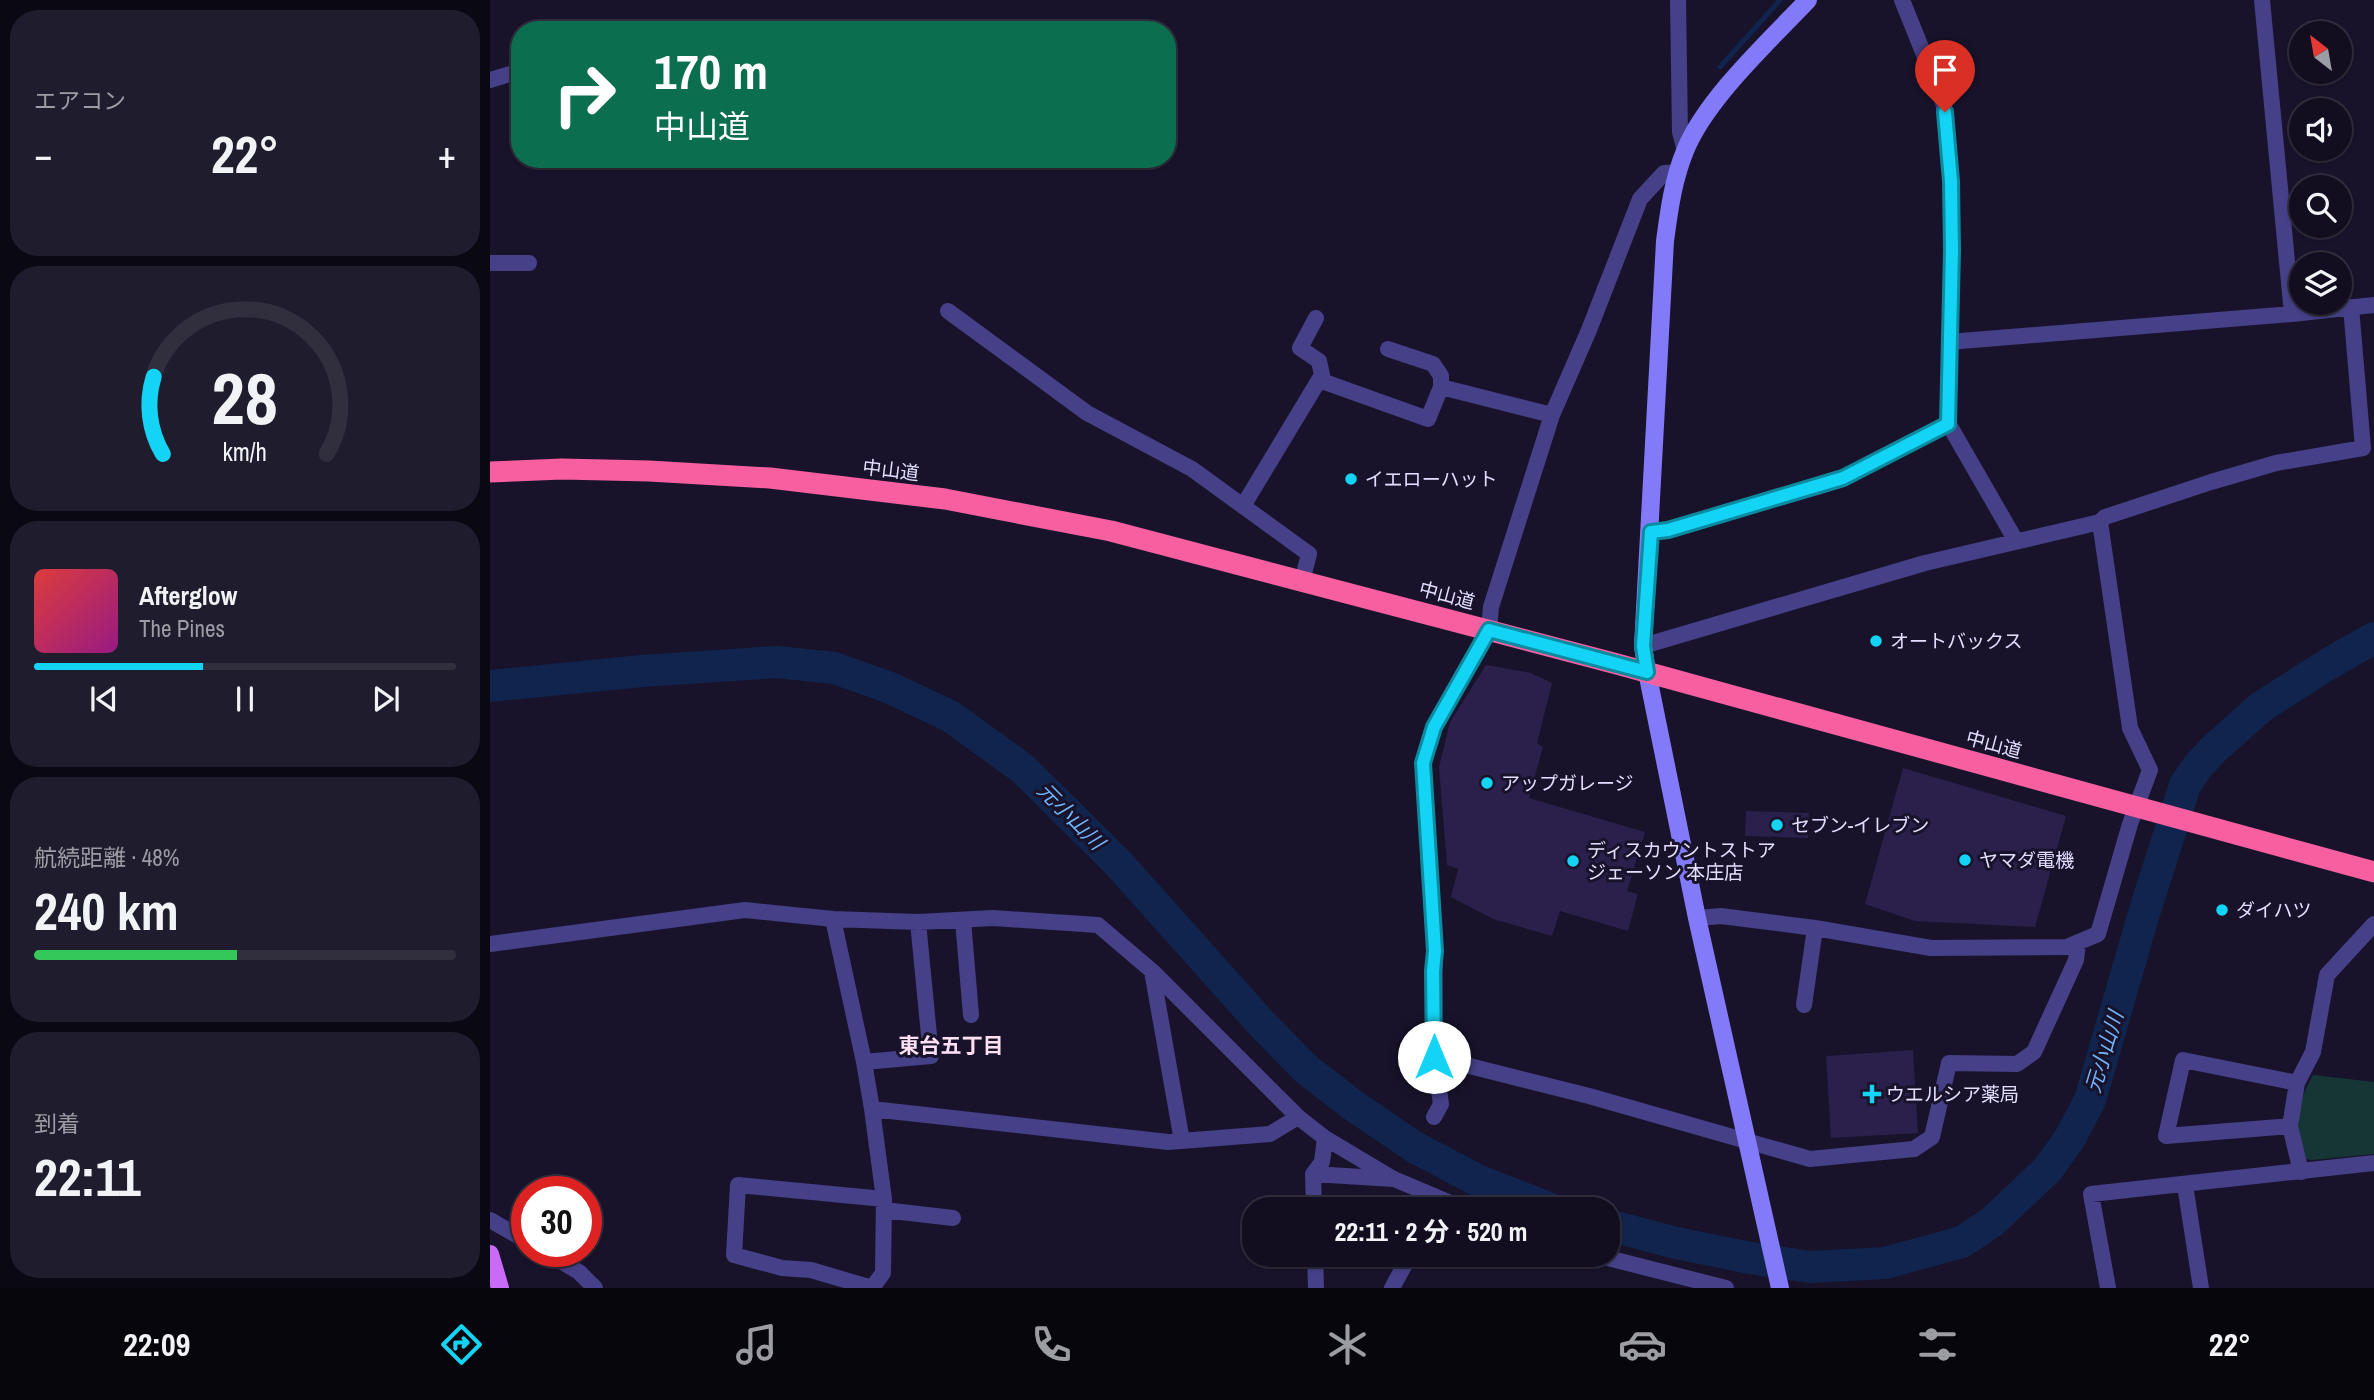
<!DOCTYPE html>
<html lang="ja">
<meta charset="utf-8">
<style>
body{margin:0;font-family:"Archivo Narrow","Noto Sans JP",sans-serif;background:#1f1c2d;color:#f1f3f6;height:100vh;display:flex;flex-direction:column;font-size:26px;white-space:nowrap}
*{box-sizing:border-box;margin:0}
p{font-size:23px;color:#9c9ca5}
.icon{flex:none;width:38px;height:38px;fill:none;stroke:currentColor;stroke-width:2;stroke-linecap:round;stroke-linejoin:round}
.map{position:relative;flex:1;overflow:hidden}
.drawer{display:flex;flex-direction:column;gap:10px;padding:10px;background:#0a0812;width:490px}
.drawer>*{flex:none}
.hud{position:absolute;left:21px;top:21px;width:665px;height:147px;border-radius:28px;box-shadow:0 2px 5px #0004,0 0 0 2px #312e3e;background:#0b6e4f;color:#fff;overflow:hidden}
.needle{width:46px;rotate:329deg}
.controls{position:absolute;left:1799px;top:21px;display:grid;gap:14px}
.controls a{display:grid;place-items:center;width:63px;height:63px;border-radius:50%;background:#120e20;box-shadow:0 2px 5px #0004,0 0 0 2px #312e3e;font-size:35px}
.speed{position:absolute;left:21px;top:1176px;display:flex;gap:14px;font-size:35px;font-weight:700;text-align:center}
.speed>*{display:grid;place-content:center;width:91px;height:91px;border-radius:50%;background:#120e20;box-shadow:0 2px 5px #0004,0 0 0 2px #312e3e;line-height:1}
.speed .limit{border:10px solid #d22;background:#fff;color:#111}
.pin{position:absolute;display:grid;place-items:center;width:60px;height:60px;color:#fff;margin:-72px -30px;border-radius:50% 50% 50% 0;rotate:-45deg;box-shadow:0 0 7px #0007}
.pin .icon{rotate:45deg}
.me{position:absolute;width:77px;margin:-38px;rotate:0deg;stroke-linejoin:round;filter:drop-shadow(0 0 5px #0008)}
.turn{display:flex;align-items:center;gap:24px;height:147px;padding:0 28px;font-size:32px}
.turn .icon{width:91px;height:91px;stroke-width:2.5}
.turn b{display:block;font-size:49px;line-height:60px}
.big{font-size:52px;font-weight:700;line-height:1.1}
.drawer .tile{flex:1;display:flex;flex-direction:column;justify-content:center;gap:10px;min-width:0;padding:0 24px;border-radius:28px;background:#1f1c2d}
.drawer .dial{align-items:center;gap:0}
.dial svg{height:182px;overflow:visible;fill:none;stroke:#312e3e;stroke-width:7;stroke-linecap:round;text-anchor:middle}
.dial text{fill:#f1f3f6;stroke:none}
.song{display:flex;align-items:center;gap:21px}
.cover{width:84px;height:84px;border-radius:10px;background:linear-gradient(135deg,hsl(0 70% 55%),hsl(310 70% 35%))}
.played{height:7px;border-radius:4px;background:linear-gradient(90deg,#13d4f5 40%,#312e3e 40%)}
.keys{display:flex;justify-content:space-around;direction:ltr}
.heat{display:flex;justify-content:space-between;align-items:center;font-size:38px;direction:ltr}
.charge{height:10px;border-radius:5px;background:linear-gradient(90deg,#34c759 48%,#312e3e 0)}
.trip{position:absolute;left:752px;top:1197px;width:378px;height:70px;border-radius:28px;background:#120e20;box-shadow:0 2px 5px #0004,0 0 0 2px #312e3e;font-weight:700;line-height:70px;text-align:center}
.tab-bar{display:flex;height:112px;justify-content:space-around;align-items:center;background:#07060d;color:#9c9ca5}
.tab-bar .icon{width:49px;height:49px}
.tab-bar .active{color:#13d4f5}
.tab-bar b{font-size:32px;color:#f1f3f6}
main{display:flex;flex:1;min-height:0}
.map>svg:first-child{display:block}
.green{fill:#163535}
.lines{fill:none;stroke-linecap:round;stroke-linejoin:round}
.stream{stroke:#10244d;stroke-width:5}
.river{stroke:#10244d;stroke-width:32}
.building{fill:#2a204b}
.street{stroke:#464088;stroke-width:16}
.secondary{stroke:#837af9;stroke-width:18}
.primary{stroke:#ca6bf8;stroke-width:18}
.highway{stroke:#f85fa1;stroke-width:21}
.route-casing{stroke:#0c8a9f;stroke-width:18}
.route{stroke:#13d4f5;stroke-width:12}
.poi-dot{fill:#13d4f5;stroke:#18132b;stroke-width:2.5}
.labels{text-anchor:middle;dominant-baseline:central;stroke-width:6;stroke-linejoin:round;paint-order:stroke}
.street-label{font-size:19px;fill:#e3defe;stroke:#18132b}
.poi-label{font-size:19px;fill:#e3defe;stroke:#18132b;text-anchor:start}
.water-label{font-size:21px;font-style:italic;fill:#71b4f9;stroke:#18132b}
.neighbourhood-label{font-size:21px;font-weight:bold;fill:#fee0f2;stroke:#18132b}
</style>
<main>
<section class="drawer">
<div class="tile"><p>エアコン</p>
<div class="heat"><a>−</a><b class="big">22°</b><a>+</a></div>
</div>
<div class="tile dial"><svg viewBox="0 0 100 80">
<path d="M14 69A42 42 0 1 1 86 69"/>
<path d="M14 69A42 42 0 0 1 10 35" stroke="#13d4f5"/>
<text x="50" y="56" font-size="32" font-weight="700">28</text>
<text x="50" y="72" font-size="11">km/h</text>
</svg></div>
<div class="tile">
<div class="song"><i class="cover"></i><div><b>Afterglow</b><p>The Pines</p></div></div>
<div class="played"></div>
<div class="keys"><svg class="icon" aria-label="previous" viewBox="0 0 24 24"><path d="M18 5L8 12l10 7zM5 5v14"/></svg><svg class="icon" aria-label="pause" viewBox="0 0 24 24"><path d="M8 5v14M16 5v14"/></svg><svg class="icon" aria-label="next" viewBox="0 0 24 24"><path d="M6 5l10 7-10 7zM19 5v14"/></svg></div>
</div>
<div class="tile"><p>航続距離 · 48%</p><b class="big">240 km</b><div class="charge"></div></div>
<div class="tile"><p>到着</p><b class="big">22:11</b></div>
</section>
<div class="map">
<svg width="1884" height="1288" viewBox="0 0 1884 1288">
<rect width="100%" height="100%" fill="#18132b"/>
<path class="green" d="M1823 1075 1884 1082V1154L1822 1160 1816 1159C1804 1126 1806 1105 1823 1075Z"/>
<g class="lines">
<path class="stream" d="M1230 67 1290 0"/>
<path class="river" d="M0 686 152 671 287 662 344 668 398 687 460 716 532 768 628 863 772 1024 816 1069 864 1106 926 1148 989 1181 1061 1209
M1118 1225 1186 1243 1260 1258 1320 1267 1395 1263 1472 1242 1502 1222 1558 1169 1580 1138 1600 1100 1655 910 1695 785 1708 766 1724 749 1771 707 1840 663 1884 638"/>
</g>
<path class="building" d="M996 665 1041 673 1062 683 1047 743 1053 747 1039 798 1155 832 1137 891 1148 894 1138 931 1070 911 1062 936 1003 919 961 897 968 869 957 865 949 767 960 722Z
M1413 768 1576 816 1545 927 1425 921 1375 904Z
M1256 811 1319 813 1318 838 1255 836Z
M1423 1050 1428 1133 1341 1138 1336 1056Z"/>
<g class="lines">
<path class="street" d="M1188 0 1190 132 1195 151
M1412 0 1439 67 1448 79 1455 112 1461 181 1462 250 1458 423 1526 541
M1772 0 1802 314
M0 80 30 71
M1189 172 1174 173 1150 199 1099 330 1062 415 1001 607 999 630 944 728 933 763 945 951 944 1057 1099 1096 1320 1159 1424 1149 1442 1137 1459 1063 1527 1064 1544 1052 1586 960 1588 942
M0 263H39
M458 311 597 413 702 469 819 554 812 581
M1459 342 1802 314 1884 305
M898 349 943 364 951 376V387
M829 380 938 419 951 387 1062 415
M753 506 832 375 829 361 810 348 826 318
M1161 532 1179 530 1353 479 1458 423
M1153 646 1435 563 1610 522 1615 517 1721 482 1786 463 1873 448 1861 307
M1207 918 1231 916 1325 928 1441 948 1577 947 1608 934 1640 824 1660 770 1640 728 1610 522
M343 919 374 1062 382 1109 678 1142 780 1134 808 1117 835 1138 832 1162 823 1174 824 1209
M473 920 481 1015
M0 944 255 910 343 919 428 922 503 918 608 925 662 971 808 1117
M662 971 692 1141
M1314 1005 1325 928
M374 1062 441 1056 428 922
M382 1109 394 1199 393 1273 382 1288
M944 1117 951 1104 944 1057
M1800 1126 1676 1136 1693 1060 1807 1083
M835 1138 902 1178
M1811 1172 1800 1126 1807 1083 1823 1052 1837 975 1884 924
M823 1174 904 1179 975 1209
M1695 1185 1711 1288
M394 1210 463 1218
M0 1220 37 1241
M54 1251 89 1272 105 1288
M825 1255 826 1288
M1106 1255 1236 1288
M382 1288 321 1270 292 1268 244 1255 248 1185 394 1199
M902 1288 920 1255
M1618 1288 1601 1194 1884 1163"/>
<path class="secondary" d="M1290 1288 1207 918 1157 672 1153 646 1175 241C1179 211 1183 180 1195 151 1215 100 1279 41 1318 0"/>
<path class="primary" d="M0 1254 10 1288"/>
<path class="highway" d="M0 472 72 469 159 471 280 478 455 499 621 531 1127 664 1884 872"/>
</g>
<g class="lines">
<defs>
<path id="route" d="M944 1057 943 971 945 951 933 763 944 727 999 630 1157 672 1153 646 1161 532 1178 530 1353 478 1458 424 1462 250 1461 181 1455 112"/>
</defs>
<use href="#route" class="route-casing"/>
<use href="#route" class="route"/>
</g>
<g class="poi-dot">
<circle cx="861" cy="479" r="7"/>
<circle cx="1386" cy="641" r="7"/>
<circle cx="997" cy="783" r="7"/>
<circle cx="1287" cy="825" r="7"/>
<circle cx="1475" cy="860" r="7"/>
<circle cx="1083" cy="861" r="7"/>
<circle cx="1732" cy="910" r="7"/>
<path d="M1378.5 1083.5h7v7h7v7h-7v7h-7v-7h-7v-7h7z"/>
</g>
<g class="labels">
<g class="street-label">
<text transform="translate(401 470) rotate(7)">中山道</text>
<text transform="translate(957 595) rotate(15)">中山道</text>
<text transform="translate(1504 744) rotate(15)">中山道</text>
</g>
<g class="poi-label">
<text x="875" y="479">イエローハット</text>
<text x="1400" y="641">オートバックス</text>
<text x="1011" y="783">アップガレージ</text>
<text x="1301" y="825">セブン-イレブン</text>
<text x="1097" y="850">ディスカウントストア<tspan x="1097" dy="22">ジェーソン 本庄店</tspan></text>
<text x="1489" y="860">ヤマダ電機</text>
<text x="1746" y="910">ダイハツ</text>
<text x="1396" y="1094">ウエルシア薬局</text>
</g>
<g class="water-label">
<text transform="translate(581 816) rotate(45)">元小山川</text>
<text transform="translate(1614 1052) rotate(-73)">元小山川</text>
</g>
<g class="neighbourhood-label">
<text x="461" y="1045">東台五丁目</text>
</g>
</g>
</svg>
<div class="controls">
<a><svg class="needle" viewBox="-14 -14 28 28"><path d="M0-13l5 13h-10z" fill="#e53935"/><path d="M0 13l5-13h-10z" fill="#9c9ca5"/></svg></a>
<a><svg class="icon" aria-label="sound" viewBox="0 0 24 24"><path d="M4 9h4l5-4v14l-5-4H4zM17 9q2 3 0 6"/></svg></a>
<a><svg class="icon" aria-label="search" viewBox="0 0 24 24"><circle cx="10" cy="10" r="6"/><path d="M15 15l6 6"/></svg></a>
<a><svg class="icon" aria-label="layers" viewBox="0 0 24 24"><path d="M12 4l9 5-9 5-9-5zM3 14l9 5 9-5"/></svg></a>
</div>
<div class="speed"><div class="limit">30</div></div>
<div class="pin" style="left:1455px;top:112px;background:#d93025"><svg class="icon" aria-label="arrive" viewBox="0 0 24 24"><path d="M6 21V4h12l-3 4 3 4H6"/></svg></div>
<svg class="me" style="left:944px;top:1057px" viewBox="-20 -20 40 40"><circle r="19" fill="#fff"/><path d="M0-13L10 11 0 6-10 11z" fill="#13d4f5"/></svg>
<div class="trip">22:11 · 2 分 · 520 m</div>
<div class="hud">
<div class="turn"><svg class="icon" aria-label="right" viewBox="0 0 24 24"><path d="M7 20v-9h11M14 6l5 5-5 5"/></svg><div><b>170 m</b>中山道</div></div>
</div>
</div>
</main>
<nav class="tab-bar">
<b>22:09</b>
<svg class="icon active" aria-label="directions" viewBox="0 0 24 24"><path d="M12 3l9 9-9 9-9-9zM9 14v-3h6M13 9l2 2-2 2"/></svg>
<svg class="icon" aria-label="music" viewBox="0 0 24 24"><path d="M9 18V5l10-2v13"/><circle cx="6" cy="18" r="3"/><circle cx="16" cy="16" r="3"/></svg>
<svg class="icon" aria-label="phone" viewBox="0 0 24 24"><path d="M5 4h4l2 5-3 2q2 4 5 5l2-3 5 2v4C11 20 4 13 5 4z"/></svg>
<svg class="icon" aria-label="climate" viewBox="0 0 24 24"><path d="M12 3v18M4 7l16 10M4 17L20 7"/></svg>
<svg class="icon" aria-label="car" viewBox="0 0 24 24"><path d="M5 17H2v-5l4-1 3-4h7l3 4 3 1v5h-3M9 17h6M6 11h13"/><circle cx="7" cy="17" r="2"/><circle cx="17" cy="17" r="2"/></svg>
<svg class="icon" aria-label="filters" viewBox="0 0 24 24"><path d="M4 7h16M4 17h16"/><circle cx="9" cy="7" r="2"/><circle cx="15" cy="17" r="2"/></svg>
<b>22°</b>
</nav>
